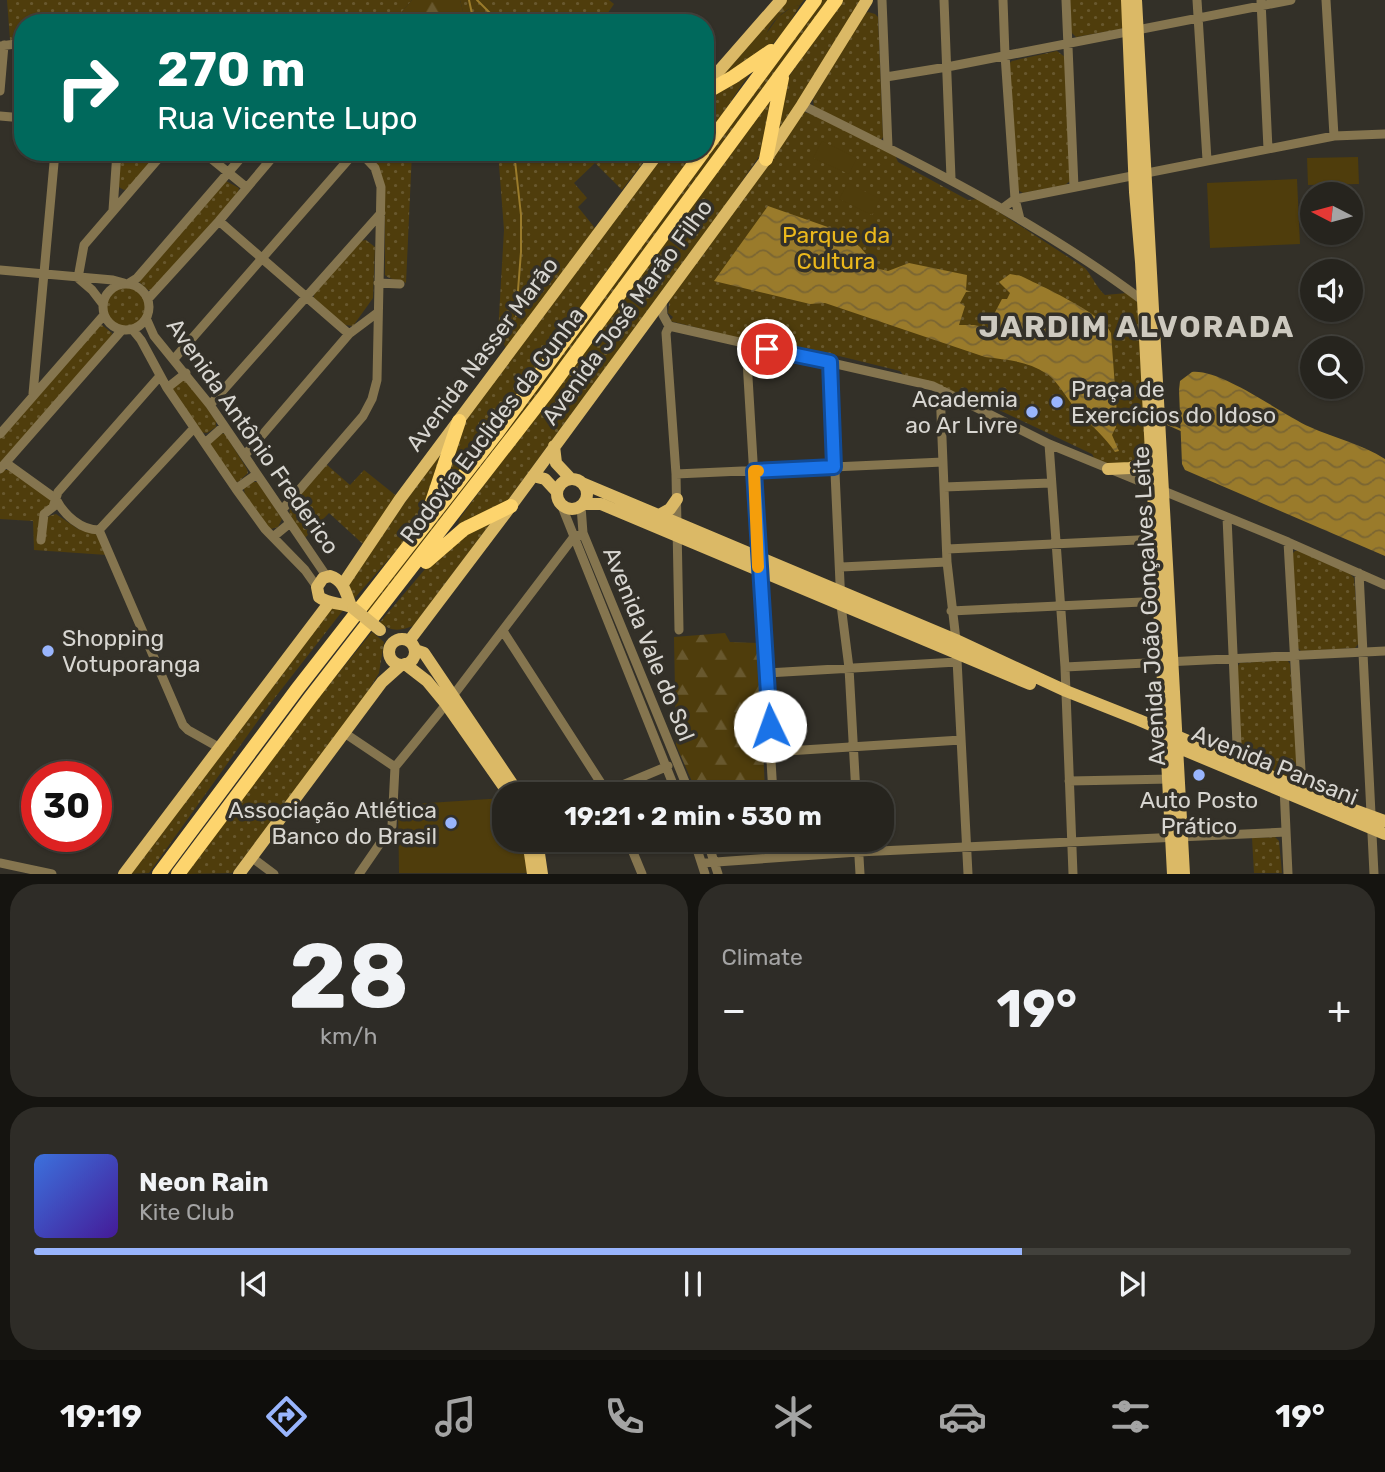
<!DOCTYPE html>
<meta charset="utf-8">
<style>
body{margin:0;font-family:Rubik,sans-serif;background:#2e2c27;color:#f1f3f6;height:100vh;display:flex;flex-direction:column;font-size:26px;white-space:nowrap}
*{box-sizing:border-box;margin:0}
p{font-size:23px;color:#a4a4a4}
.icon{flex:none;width:38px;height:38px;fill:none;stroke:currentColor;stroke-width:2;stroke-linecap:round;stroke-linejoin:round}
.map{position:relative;height:874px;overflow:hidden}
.sheet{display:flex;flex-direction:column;gap:10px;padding:10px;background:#151410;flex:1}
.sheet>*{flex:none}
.banner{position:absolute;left:14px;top:14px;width:700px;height:147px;border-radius:28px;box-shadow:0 2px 5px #0004,0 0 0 2px #42413c;background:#00695c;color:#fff;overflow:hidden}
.needle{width:46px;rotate:276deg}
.buttons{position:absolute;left:1300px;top:182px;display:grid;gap:14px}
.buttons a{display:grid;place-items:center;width:63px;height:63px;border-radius:50%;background:#26241e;box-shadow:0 2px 5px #0004,0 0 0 2px #42413c;font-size:35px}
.speed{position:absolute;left:21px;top:761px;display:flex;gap:14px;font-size:35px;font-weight:700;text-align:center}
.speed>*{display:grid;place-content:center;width:91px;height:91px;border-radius:50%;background:#26241e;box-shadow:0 2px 5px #0004,0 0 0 2px #42413c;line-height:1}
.speed .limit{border:10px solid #d22;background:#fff;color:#111}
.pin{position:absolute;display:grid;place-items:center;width:60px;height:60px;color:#fff;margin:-30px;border:4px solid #fff;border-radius:50%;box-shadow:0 2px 7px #0007}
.me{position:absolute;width:77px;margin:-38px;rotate:357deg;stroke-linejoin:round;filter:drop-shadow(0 0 5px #0008)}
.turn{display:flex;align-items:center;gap:24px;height:147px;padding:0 28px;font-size:32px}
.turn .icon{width:91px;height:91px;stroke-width:2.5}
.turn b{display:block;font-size:49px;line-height:60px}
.big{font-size:52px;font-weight:700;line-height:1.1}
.sheet .widget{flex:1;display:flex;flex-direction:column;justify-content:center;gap:10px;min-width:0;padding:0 24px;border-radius:28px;background:#2e2c27}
.sheet .dial{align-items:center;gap:0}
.dial b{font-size:91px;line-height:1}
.song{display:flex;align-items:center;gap:21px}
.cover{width:84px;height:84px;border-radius:10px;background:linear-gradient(135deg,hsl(220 70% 55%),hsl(260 70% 35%))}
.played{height:7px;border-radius:4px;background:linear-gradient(90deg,#99b5fd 75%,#42413c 75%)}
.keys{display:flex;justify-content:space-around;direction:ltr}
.heat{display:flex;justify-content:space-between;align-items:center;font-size:38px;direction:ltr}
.sheet .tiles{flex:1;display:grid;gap:10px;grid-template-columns:1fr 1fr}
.widget:last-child{grid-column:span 2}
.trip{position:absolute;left:492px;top:782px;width:402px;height:70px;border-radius:28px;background:#26241e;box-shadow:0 2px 5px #0004,0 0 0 2px #42413c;font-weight:700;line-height:70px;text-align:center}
.tab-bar{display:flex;height:112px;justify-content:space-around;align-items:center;background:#0f0e0c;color:#a4a4a4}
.tab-bar .icon{width:49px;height:49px}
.tab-bar .current{color:#99b5fd}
.tab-bar b{font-size:32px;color:#f1f3f6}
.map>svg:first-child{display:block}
.grass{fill:url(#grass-dots)}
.forest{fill:url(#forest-firs)}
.garden{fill:#4f3d0c}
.water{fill:url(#water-waves)}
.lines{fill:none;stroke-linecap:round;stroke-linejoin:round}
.stream{stroke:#9a7b2b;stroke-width:2}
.minor{stroke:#85754f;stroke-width:9}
.major{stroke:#dbb966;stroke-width:12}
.highway{stroke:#fdd46d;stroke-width:14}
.major-bridge{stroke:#dbb966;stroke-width:12}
.route-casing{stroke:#114b97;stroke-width:18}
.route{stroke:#1a73e8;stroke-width:12}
.slow{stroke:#f59e0b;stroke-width:12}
.poi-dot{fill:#99b5fd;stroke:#333028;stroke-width:2.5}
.labels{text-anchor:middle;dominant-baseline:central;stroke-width:7;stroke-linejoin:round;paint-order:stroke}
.park-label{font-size:23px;fill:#ebb81c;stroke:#333028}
.street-label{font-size:23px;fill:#d8d6d1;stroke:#333028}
.poi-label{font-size:23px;fill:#d8d6d1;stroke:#333028;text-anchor:start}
.district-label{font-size:30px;font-weight:bold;letter-spacing:2px;fill:#cdc9bf;stroke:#333028}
</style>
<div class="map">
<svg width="1385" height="874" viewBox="0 0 1385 874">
<defs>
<pattern id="grass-dots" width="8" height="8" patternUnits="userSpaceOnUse" patternTransform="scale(1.75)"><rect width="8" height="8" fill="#4f3d0c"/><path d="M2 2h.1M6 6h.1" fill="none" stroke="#68582e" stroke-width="1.8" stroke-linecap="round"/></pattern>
<pattern id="forest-firs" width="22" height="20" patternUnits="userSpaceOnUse" patternTransform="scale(1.75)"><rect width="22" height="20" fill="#4f3d0c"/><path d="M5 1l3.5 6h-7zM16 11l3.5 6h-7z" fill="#68582e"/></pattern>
<pattern id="water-waves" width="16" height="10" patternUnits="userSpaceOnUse" patternTransform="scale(1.75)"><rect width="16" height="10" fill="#9a7b2b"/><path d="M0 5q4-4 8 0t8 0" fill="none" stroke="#7b6632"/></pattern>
</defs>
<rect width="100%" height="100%" fill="#333028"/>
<path class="grass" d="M7 0H412L392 23H23V39L10 40Z
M460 0H609L614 4 601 23H466Z
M818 0H831L372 615 365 609Z
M843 0H864L779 133 780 89Z
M1069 0H1123L1125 25 1121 29 1076 37 1071 32Z
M800 5 786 29 770 47 725 77 721 72 742 48 764 37 778 17 792 7Z
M868 12 875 14 878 17 883 137 881 140 814 107 813 99 864 14Z
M1057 51 1065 57 1070 181 1065 185 1023 193 1018 190 1008 64 1012 61Z
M749 73 748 76C733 97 721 118 705 139V96Z
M770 102 764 149 729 200 502 508 457 528 460 518 737 138 765 104Z
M804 112 821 117 895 155 898 162 968 200 979 199 1085 268C1093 277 1096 287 1105 295L1127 293 1139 303 1146 442 1140 460 1126 467 1096 461 1092 454 997 409H988L904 376 900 371 835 355 828 358 798 352 795 346 749 336 742 339 670 321 673 317 668 313 670 297Z
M120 152H160L128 189 124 190 117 186Z
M366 152H412L406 283C399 278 390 281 385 275V186Z
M498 152H651L622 190 595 163 574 183 587 198 578 207 595 228 507 350 498 333 504 230Z
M662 152H695L438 500 455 435Z
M226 181 239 188 238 193 153 290H148L139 282 140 279Z
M366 240 375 247 373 298 353 326 345 325 313 299 315 292 360 241Z
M106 307a20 20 0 1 1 40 0a20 20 0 1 1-40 0Z
M99 325H102L112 333 111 337 0 464V437Z
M182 380 188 381 216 421V427L207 433 199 432 173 392V387Z
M221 433 225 434 247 469 248 473 238 482 234 481 209 445Z
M438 456 440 458 422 521 353 600 347 591 352 577Z
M326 464 350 485 364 470 399 498 364 545 329 513 304 539 289 516 291 502Z
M3 470H9L52 499V502L41 513 46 521 49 516 56 514 78 529 98 535 107 555 34 550 33 521 0 519V474Z
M253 482H258L282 519 278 527 271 529C260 523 244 501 244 488Z
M496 516 413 626C399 631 391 632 380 622L443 548Z
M1295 551H1299L1350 574 1354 578 1359 643 1355 648 1301 651 1296 646 1292 554Z
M334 605 344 609 270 704 149 873 127 874Z
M372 632 384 642 379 673 359 706 232 873 186 874 315 702Z
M1287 660 1290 664 1299 778 1294 782 1244 760 1241 754 1237 667 1240 663Z
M1275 837 1279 841 1282 873H1254L1252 838Z"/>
<path class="forest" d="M412 0H460L466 23H392Z
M786 0H804L800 5C783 8 763 28 765 46L748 57 743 52Z
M725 633 730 642 758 643 765 790 697 793 676 745 674 637Z"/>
<path class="garden" d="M822 141 857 158 849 174 813 158Z
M1358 157 1359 184 1308 185 1307 158Z
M1297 179 1300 244 1210 248 1207 183Z
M848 183 880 199 872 215 839 199Z
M504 798V840H525L531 873H399L398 805Z"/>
<path class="water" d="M768 206 842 232 860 247 879 269 888 271 909 263 967 275 966 290 972 292H966L960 303 965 306 959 325H974L995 329 998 322 993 316 1002 299H1007L1010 293 999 282 1010 274 1021 276C1041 286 1104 314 1111 333L1117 414 1116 427 1112 435 1119 451 1115 452C1105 437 1091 425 1078 412 1069 402 1058 381 1047 374 1028 361 1008 360 985 357L825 303 810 304 714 281Z
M1192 372C1222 369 1281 414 1310 427 1334 438 1362 444 1385 459V556L1185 470 1182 464 1179 390 1180 381Z"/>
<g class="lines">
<path class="stream" d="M469 0 474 23
M477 0 500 23
M514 152 521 215V252L516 316
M626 152 643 162
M1163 422 1181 430"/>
<path class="minor" d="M882 0 888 147
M944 0 951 178
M1003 0 1005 55 1015 199 1020 219
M1066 0 1074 187
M1197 0 1207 160
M1326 0 1334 136
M1261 1 1268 149
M0 46 23 43
M886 77 947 67 1291 0
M0 91 4 45
M802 105C920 163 1037 221 1142 300
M0 116 23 118
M203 152 246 187
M1003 208 1015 199 1334 136 1385 134
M113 210 117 152
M219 221 349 334
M0 270 113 280 124 283
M78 278 84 245 164 152
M78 278 92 290 102 303
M129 283 137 278 246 152
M378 283 400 284
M103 307a23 23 0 1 1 46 0a23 23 0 1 1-46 0Z
M148 299 219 221 277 152
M662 302 663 315 669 326 933 386 1049 444 1288 542 1385 585
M146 318 154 336 210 405 327 577
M669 326 666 333 676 474 679 630
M132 329 141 340 167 388 236 489 265 529 305 570 317 587
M746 344 773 794
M174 359 355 152
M830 362 841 605 849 668 856 794
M167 388 186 373
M940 389 947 562 956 640 968 874
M33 394 55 152
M210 405 381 213
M0 434 104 315
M205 443 224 426
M1049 444 1065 667 1073 874
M245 455 349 334 377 313
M6 463 56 499C64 515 81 530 99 530
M0 469 122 330
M676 474 943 462
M944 487 1051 483
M236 489 257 474
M561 504 677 794
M581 506 583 533 690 794
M282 510 363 416 372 399 377 380 381 187 375 168 360 152
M1227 517 1238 767
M99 530 183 725 188 730 220 748
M99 530 194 428
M273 537 290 523
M41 540 44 514 53 507 58 492 160 376
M1288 542 1302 788
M947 549 1158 539
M841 567 947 562
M1359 573 1374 874
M951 611 1163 601
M503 631 608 794
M1065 667 1385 651
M767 673 957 662
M343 732 395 767
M771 752 961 740
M1069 781 1172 779
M1284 787 1288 874
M601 794 668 766
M628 840 642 874
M694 840 705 874
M707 840 718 874
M775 840 776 856
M858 840 860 874
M251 857 274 874
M0 863 52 874
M702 863 858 852 1286 832
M359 874 392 826 395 767 452 697 573 538 583 533"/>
<path class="major" d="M1127 0 1135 192 1141 262 1173 874
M1136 0 1184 874
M705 87 781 0
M554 446 556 463 571 479
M1108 469 1130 468 1140 464 1149 449
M533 476 545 479 557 492
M557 494a15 15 0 1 1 30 0a15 15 0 1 1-30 0Z
M582 483 956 640 1066 691 1139 720 1329 801 1385 821
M583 504H601L1030 684
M661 514 670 509 677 499
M343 584 400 499 659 152
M351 606C346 594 344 580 330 576L323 578 317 587 319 597C329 605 342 602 353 608
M389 652a13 13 0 1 1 26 0a13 13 0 1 1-26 0Z
M409 641 511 506 766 159 802 105 867 0
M415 650 424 653 519 794
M405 664 427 681 446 704 509 794
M1172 745 1385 834
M528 840 533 874
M537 840 542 874
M124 874 329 603
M239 874 382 682 401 665"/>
<path class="highway" d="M705 93 733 77 771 51
M705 149 815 0
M766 159 782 78
M426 520 459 421
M426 562 464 529 511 506
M159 874 298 688 496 434 703 152
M178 874 310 698 545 395 836 0"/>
<path class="major-bridge" d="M353 608 380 630"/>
</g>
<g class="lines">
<defs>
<path id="route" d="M767 349 830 362 834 467 754 471 770 726"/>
</defs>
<use href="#route" class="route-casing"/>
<use href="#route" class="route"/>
<path class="slow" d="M758 471H754L758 567"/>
</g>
<g class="poi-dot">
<circle cx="1057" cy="402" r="7"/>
<circle cx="1032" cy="412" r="7"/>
<circle cx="48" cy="651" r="7"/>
<circle cx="1199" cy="775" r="7"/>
<circle cx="451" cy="823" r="7"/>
</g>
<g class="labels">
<g class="park-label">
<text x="836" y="235">Parque da<tspan x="836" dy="26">Cultura</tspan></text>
</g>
<g class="street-label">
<text transform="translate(627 312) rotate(-54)">Avenida José Marão Filho</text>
<text transform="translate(482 354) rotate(-53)">Avenida Nasser Marão</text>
<text transform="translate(492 425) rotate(-53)">Rodovia Euclides da Cunha</text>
<text transform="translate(253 436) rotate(55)">Avenida Antônio Frederico</text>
<text transform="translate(1149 606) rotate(-93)">Avenida João Gonçalves Leite</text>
<text transform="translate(649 644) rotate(68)">Avenida Vale do Sol</text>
<text transform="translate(1275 765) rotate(22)">Avenida Pansani</text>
</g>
<g class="poi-label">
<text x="1071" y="389">Praça de<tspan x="1071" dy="26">Exercícios do Idoso</tspan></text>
<text x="1018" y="399" text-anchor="end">Academia<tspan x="1018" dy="26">ao Ar Livre</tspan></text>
<text x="62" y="638">Shopping<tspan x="62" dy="26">Votuporanga</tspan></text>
<text x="1199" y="800" text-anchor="middle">Auto Posto<tspan x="1199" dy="26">Prático</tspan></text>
<text x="437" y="810" text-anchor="end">Associação Atlética<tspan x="437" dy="26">Banco do Brasil</tspan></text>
</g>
<g class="district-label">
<text x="1137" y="327">JARDIM ALVORADA</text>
</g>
</g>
</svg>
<div class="buttons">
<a><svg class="needle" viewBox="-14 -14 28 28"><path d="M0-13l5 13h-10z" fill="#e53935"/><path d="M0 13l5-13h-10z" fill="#a4a4a4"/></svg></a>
<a><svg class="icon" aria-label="sound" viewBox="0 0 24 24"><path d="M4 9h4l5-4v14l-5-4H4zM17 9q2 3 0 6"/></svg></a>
<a><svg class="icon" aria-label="search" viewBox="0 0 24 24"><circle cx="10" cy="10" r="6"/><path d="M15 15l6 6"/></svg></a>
</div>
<div class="speed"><div class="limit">30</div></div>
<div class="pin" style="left:767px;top:349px;background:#d93025"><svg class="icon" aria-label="arrive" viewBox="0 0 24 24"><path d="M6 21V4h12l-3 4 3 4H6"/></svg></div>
<svg class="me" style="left:770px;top:726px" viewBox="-20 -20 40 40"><circle r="19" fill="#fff"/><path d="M0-13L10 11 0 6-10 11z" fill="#1a73e8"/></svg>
<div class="trip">19:21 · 2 min · 530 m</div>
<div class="banner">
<div class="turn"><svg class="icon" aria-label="right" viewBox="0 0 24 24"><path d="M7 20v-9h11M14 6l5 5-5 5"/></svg><div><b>270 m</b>Rua Vicente Lupo</div></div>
</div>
</div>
<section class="sheet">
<div class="tiles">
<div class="widget dial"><b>28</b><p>km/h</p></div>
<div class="widget"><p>Climate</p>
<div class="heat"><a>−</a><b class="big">19°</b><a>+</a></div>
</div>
<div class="widget">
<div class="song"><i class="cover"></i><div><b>Neon Rain</b><p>Kite Club</p></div></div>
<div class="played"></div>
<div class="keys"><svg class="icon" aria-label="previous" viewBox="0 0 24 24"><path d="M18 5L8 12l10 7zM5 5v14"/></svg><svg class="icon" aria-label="pause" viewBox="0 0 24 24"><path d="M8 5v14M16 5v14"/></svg><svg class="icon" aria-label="next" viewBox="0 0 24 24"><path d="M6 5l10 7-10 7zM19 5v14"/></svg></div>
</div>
</div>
</section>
<nav class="tab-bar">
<b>19:19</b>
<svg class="icon current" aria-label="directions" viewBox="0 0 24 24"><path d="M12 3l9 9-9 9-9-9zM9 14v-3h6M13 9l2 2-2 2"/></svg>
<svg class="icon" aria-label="music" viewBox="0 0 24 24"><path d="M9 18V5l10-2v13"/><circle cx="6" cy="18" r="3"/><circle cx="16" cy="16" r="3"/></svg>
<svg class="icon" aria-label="phone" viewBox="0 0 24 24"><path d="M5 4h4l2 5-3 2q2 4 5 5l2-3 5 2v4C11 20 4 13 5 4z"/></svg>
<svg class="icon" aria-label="climate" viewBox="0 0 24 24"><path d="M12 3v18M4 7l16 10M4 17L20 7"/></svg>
<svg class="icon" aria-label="car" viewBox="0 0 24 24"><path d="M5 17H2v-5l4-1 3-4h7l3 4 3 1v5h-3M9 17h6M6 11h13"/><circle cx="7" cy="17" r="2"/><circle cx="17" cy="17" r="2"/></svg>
<svg class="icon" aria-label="filters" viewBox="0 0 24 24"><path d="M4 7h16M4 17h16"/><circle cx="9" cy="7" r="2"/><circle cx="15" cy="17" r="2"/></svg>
<b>19°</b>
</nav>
